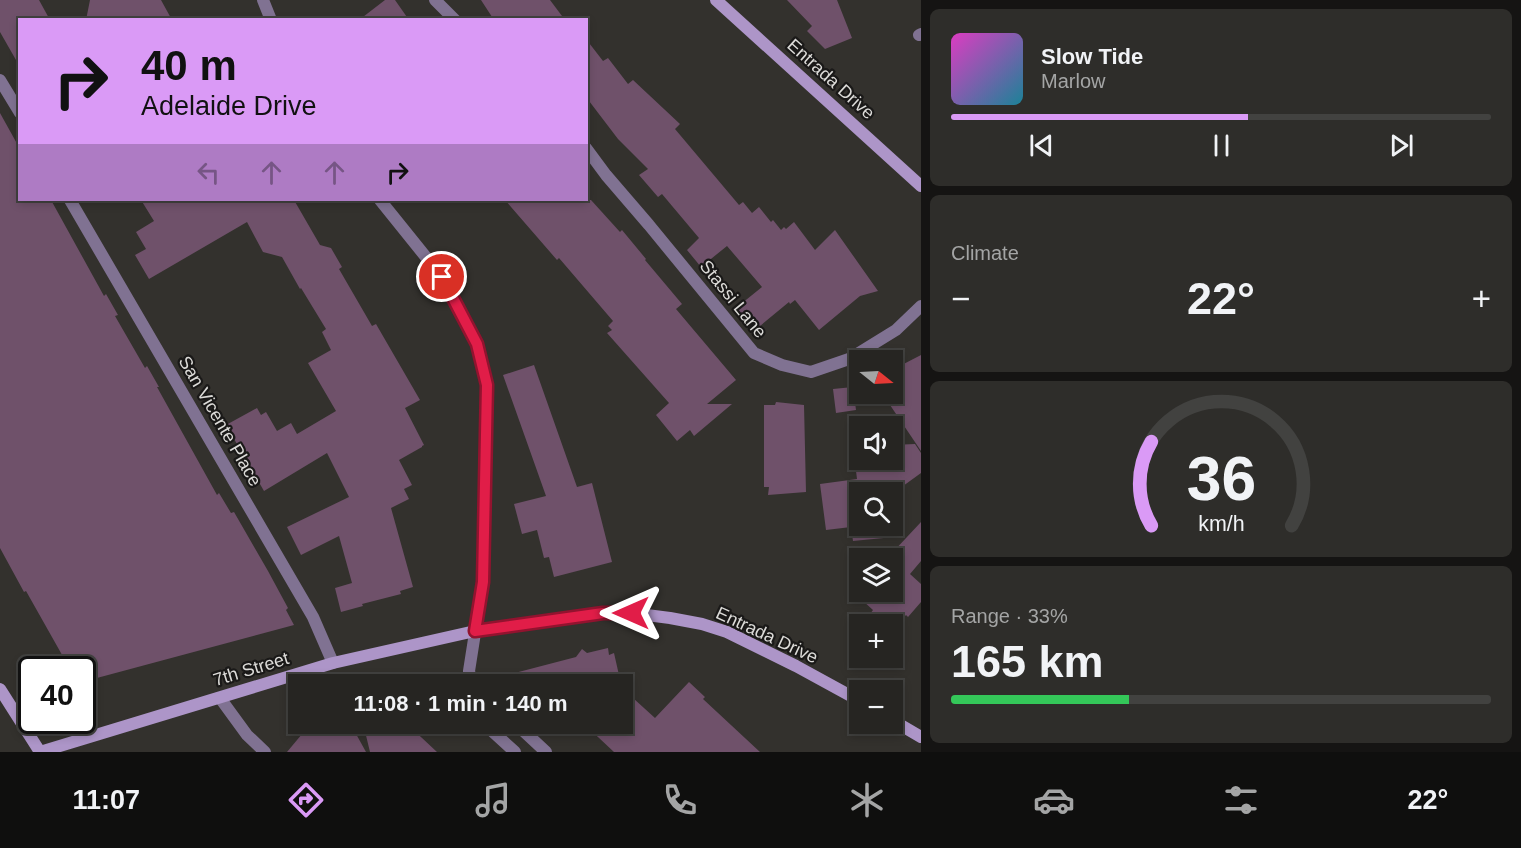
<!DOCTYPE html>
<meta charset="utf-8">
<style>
body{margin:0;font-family:Helvetica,sans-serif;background:#2e2d2a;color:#f1f3f6;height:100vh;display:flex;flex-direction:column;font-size:22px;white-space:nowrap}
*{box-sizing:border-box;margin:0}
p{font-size:20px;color:#a4a5a5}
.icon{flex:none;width:33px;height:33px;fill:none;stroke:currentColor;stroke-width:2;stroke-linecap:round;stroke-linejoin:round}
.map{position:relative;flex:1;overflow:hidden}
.panel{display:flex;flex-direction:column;gap:9px;padding:9px;background:#151413;width:600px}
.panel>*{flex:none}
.guide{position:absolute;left:18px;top:18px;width:570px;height:183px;border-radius:0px;box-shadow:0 3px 9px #0003,0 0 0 2px #424240;background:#da9af6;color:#111;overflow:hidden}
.needle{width:39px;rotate:108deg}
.tools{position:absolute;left:849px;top:350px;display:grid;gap:12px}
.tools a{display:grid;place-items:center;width:54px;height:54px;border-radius:0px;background:#262522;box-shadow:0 3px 9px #0003,0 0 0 2px #424240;font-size:30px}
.speed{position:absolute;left:18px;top:656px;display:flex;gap:12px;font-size:30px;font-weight:700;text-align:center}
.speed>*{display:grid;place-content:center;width:78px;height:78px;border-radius:50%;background:#262522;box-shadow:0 3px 9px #0003,0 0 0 2px #424240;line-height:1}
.speed .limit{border:3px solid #111;border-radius:9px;background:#fff;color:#111}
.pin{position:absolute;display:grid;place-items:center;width:51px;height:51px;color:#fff;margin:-26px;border:3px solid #fff;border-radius:50%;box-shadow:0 2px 6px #0007}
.me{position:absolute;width:66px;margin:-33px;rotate:270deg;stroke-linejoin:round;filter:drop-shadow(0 0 4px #0008)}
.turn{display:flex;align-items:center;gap:21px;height:126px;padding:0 24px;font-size:27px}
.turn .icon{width:78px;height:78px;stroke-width:2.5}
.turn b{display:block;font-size:42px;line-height:51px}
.lanes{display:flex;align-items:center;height:57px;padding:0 24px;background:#0003;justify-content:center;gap:30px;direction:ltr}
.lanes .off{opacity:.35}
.big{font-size:45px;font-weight:700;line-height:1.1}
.panel .card{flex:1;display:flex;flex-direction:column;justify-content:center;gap:9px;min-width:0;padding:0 21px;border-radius:9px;background:#2e2d2a}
.panel .dial{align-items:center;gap:0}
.dial svg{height:156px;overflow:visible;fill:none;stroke:#424240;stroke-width:7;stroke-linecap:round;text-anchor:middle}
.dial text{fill:#f1f3f6;stroke:none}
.song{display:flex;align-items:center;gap:18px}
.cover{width:72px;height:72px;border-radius:9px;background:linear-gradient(135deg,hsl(310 70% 55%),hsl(190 70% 35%))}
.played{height:6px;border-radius:3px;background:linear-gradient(90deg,#da9af6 55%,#424240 55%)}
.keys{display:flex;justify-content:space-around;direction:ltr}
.heat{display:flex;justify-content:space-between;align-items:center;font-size:33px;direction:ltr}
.charge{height:9px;border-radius:4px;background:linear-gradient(90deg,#34c759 33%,#424240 0)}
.trip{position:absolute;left:288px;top:674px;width:345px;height:60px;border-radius:0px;background:#262522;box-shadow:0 3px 9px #0003,0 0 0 2px #424240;font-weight:700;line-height:60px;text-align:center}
.dock{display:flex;height:96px;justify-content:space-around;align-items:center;background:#0f0f0e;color:#a4a5a5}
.dock .icon{width:42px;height:42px}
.dock .selected{color:#da9af6}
.dock b{font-size:27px;color:#f1f3f6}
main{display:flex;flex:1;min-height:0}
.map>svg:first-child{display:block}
.building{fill:#6f516a}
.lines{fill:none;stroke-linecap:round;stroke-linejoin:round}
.lane{stroke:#807292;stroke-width:12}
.street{stroke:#807292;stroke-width:12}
.secondary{stroke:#ad95c8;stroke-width:12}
.route-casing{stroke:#92132f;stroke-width:15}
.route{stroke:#e11d48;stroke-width:10}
.labels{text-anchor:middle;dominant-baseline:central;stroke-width:4.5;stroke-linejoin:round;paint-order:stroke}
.street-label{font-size:18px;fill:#dcdbd8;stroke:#1a1918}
</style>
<main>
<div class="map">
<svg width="921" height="752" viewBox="0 0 921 752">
<rect width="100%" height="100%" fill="#33312d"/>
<path class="building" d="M0 0H39L50 20H20V67L0 32Z
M90 0H161L172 20H86Z
M385 0H395L409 20H359Z
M481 0H550L565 20H494Z
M787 0H837L852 38 825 49 807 31 812 26Z
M586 39 603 61 608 58 628 84 633 80 680 124 675 129 739 205 743 202 752 213 759 207 771 222 773 220 781 230 784 227 786 229 794 222 815 250 835 230 878 291 860 296 819 330 795 300 790 304 789 302 754 331 736 308 762 287 727 246 701 267 687 250 699 238 662 194 658 197 639 175 648 169 618 139 586 97Z
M0 113 20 149V200H51L104 296 106 294 118 315 115 316 145 368 147 366 159 387H157L217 495 219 493 231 513 234 512 268 571 288 608 286 610 294 625 82 682V669H70L26 591 24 592 0 548Z
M141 200H294L320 245 331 248 342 267 339 269 372 326 376 324 420 400 405 408 424 445 422 446V447L399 460 412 485 404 489 409 499 391 508 413 587 400 591 401 594 362 604 363 606 341 612 335 588 352 583 339 536 301 555 287 527 349 497 327 453 264 491 226 425 257 408 261 415 266 412 277 431 291 423 297 434 336 411 308 363 331 350 322 332 326 329 301 288 300 289 282 257 263 252 247 222 149 279 135 255 146 249 136 232 154 221Z
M505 200H591L620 232 622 230 646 259 645 260 682 304 676 309 736 380 707 404H732L694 436 690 430 677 441 656 415 669 403 607 333 612 330 608 326 613 321 559 258 557 260Z
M921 355V451L890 405 901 398 892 385V370Z
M534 365 577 487 592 483 612 562 554 577 549 557 544 558 537 530 522 534 514 504 546 496 503 375Z
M853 387 856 410 836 413 833 389Z
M776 402 804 405 806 492 768 495 769 487H764V405H775Z
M915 444 921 453V473L892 494V492H860V525H892V520L894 537 853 541 851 527 826 530 820 484 857 479 854 455H860V459H892V445Z
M921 522V561L910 574 921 584V602L908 617 906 615 892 630V624H882L870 614 873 610 852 591H892V553Z
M608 648 609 655 614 653 621 684H500L499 677 576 657 582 649 587 653Z
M689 682 705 697 703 699 760 752H614L583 723H622V688L655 718Z
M325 723H350L366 752H287L307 728Z
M363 723H406L437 752H370Z"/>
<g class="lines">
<path class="lane" d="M0 80 20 113
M70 200 313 617 333 663
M220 698 247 735 265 752"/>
<path class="street" d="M263 0 271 20
M435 0 455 20
M919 35 921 34
M586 148 606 175 649 225 754 353 782 365 811 372 849 359 896 330 921 306
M380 200 442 277 477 344 487 385 483 582 469 671 472 684
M487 723 491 730 515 752
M515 723 546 752"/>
<path class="secondary" d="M716 0 921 186
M0 689 40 752
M892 720 921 737
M40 752 333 663 475 631 603 613H631L670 618 702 624 727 632 796 666 860 701"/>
</g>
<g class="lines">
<defs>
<path id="route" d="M442 277 477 344 487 385 483 582 475 631 603 613H631"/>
</defs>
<use href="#route" class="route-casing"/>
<use href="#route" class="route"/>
</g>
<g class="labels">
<g class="street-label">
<text transform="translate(831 79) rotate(42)">Entrada Drive</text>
<text transform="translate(733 299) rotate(51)">Stassi Lane</text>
<text transform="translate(220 421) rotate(60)">San Vicente Place</text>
<text transform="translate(767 635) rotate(25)">Entrada Drive</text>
<text transform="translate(251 669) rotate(-17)">7th Street</text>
</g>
</g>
</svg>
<div class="tools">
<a><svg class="needle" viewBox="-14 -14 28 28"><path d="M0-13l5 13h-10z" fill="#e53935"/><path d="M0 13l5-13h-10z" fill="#a4a5a5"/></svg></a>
<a><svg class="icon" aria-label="sound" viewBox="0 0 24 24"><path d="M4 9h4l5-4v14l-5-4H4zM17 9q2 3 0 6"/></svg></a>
<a><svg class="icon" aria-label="search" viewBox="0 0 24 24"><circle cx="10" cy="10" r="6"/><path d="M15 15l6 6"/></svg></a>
<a><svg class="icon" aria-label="layers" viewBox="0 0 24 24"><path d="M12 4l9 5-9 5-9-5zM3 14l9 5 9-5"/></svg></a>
<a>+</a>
<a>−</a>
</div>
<div class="speed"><div class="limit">40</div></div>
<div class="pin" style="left:442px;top:277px;background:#d93025"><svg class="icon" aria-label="arrive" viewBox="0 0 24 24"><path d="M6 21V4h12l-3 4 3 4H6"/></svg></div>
<svg class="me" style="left:631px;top:613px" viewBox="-20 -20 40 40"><path d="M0-17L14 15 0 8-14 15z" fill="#e11d48" stroke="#fff" stroke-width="4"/></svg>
<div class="trip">11:08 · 1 min · 140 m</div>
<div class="guide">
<div class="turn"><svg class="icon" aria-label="right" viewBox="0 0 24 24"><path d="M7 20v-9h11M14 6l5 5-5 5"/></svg><div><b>40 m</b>Adelaide Drive</div></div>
<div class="lanes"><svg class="icon off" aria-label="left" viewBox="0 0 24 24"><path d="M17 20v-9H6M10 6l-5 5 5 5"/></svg><svg class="icon off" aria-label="ahead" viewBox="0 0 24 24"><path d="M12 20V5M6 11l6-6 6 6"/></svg><svg class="icon off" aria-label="ahead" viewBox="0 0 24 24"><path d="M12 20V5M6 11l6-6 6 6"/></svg><svg class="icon" aria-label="right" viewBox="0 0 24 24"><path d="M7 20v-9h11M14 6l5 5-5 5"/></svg></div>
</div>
</div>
<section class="panel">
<div class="card">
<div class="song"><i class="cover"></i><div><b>Slow Tide</b><p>Marlow</p></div></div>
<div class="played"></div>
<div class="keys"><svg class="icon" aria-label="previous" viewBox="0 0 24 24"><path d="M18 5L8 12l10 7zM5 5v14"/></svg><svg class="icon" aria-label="pause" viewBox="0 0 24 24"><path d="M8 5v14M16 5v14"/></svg><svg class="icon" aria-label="next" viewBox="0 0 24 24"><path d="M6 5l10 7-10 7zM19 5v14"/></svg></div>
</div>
<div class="card"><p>Climate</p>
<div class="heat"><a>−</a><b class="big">22°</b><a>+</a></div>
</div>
<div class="card dial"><svg viewBox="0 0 100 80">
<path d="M14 69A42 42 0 1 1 86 69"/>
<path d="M14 69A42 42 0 0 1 14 26" stroke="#da9af6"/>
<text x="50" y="56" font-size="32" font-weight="700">36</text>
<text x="50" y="72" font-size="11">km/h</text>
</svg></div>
<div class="card"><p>Range · 33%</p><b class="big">165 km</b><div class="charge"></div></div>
</section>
</main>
<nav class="dock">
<b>11:07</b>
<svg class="icon selected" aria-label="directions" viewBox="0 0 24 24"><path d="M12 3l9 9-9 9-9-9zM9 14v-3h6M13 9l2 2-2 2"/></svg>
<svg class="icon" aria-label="music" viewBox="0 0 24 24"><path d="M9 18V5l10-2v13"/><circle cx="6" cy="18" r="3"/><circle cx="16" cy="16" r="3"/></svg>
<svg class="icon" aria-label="phone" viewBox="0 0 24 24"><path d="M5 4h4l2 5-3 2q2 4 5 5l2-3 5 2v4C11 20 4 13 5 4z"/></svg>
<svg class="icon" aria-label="climate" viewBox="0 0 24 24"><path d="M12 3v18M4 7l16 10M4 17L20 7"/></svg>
<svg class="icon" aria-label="car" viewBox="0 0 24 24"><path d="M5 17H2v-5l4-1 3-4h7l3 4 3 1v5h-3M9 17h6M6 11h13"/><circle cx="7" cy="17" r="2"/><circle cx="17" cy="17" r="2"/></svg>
<svg class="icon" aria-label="filters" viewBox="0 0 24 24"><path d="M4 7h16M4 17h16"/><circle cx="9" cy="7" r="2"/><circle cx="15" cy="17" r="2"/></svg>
<b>22°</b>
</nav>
